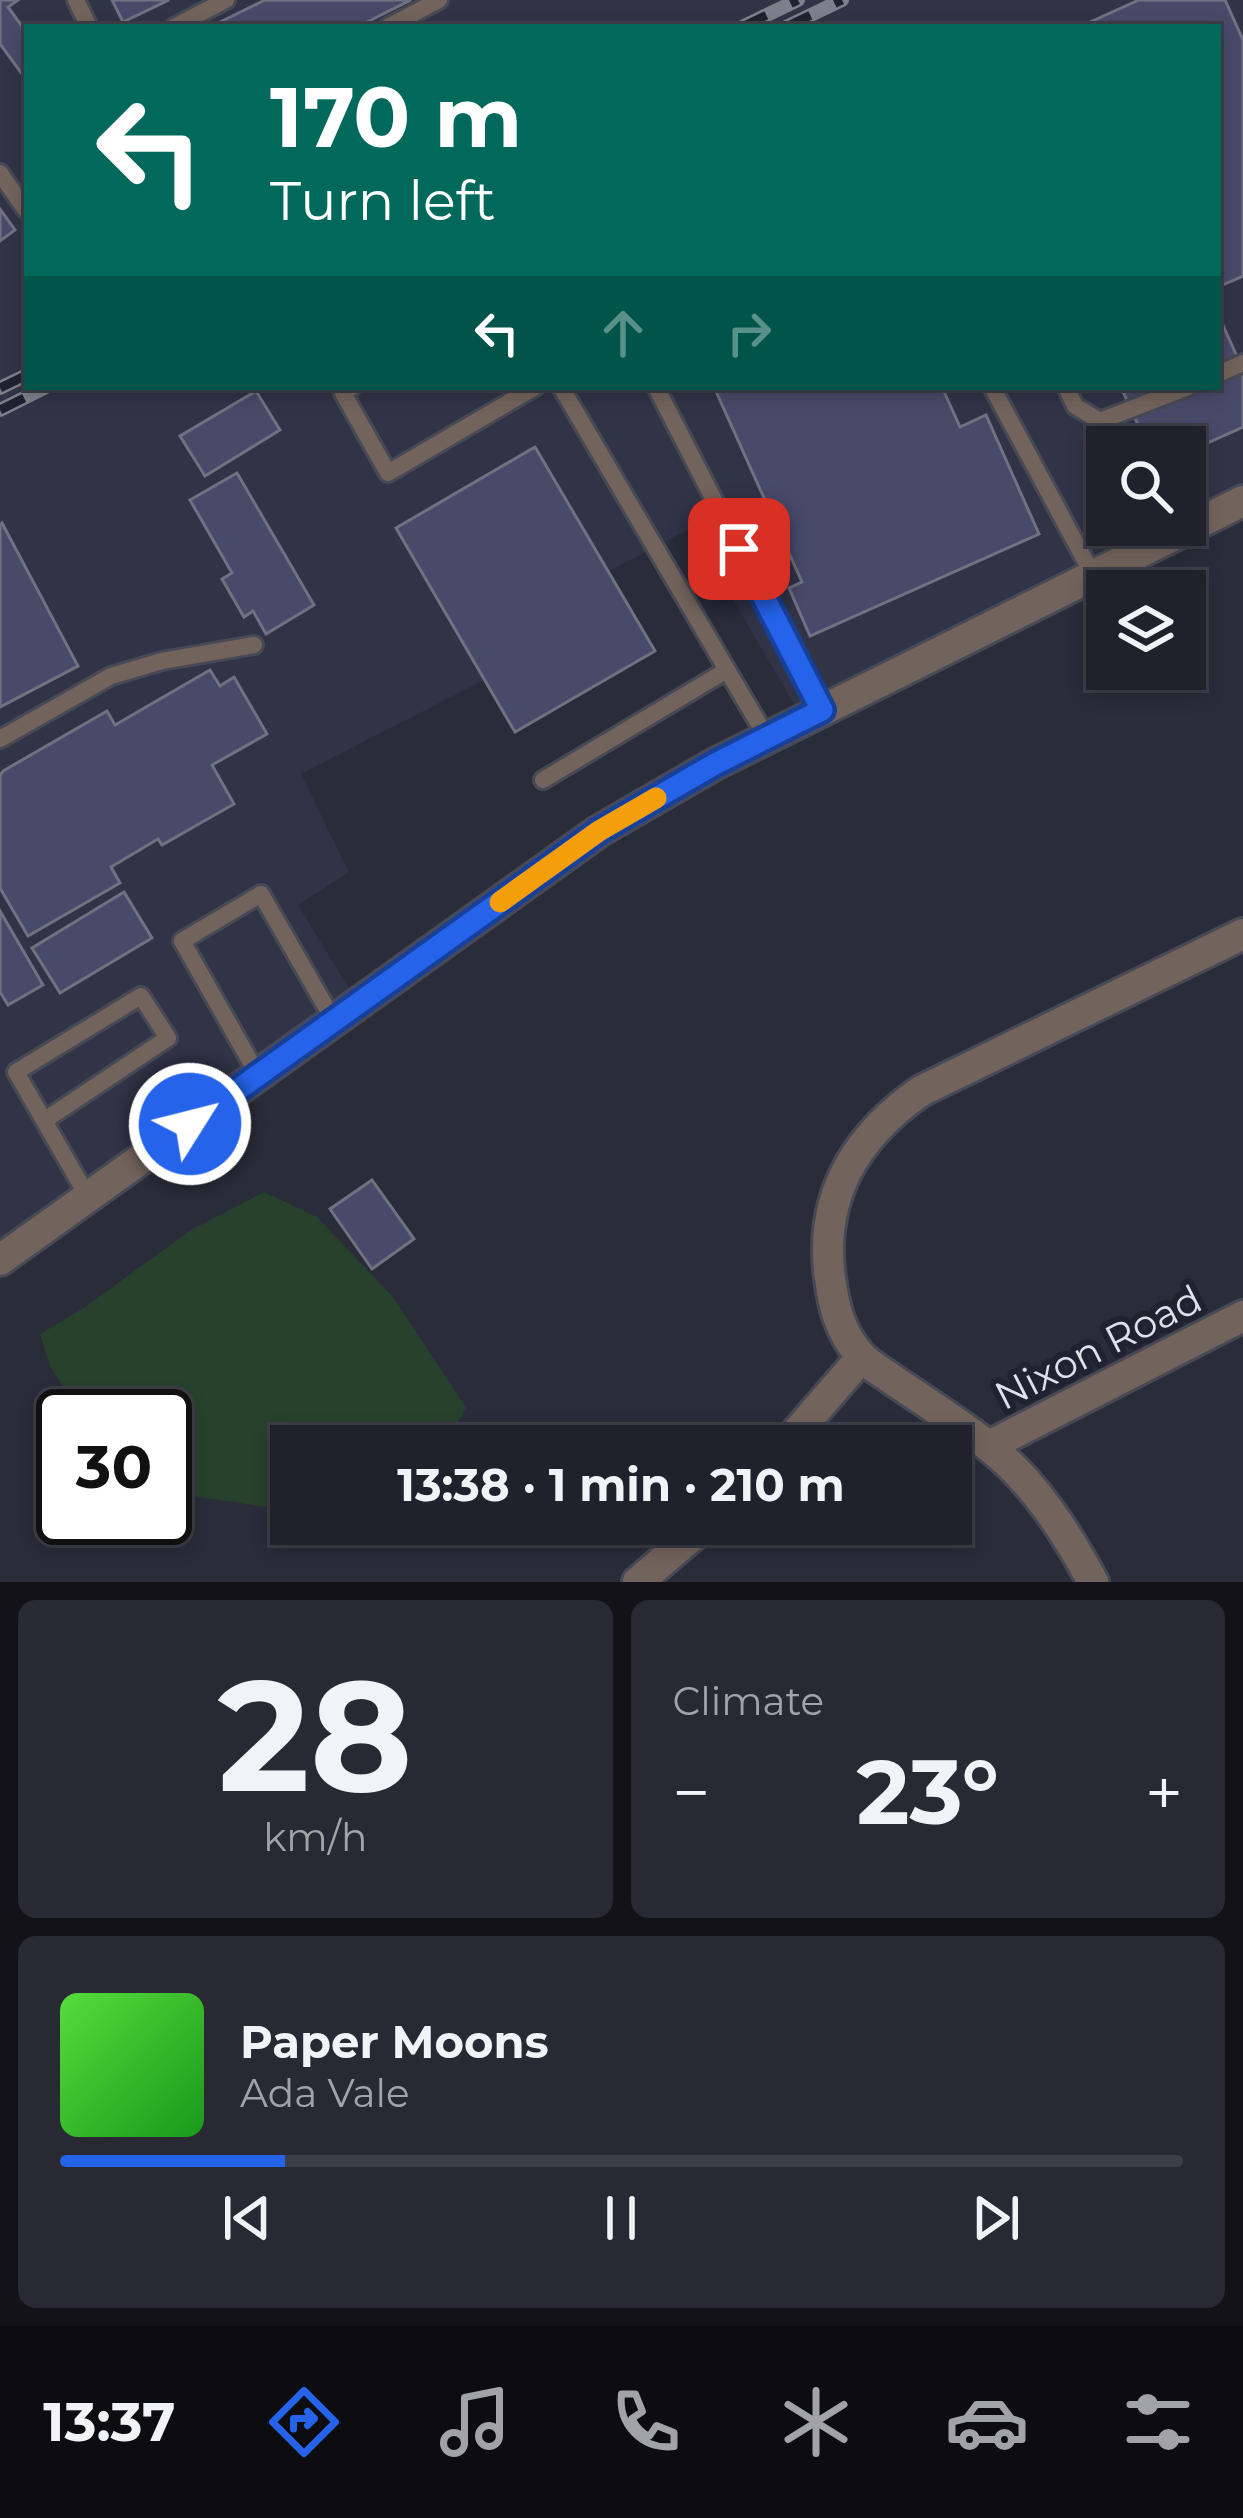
<!DOCTYPE html>
<meta charset="utf-8">
<style>
body{margin:0;font-family:Montserrat,sans-serif;background:#282933;color:#f1f3f6;height:100vh;display:flex;flex-direction:column;font-size:45px;white-space:nowrap}
*{box-sizing:border-box;margin:0}
p{font-size:39px;color:#a2a3a9}
.icon{flex:none;width:66px;height:66px;fill:none;stroke:currentColor;stroke-width:2;stroke-linecap:round;stroke-linejoin:round}
.map{position:relative;height:1582px;overflow:hidden}
.details{display:flex;flex-direction:column;gap:18px;padding:18px;background:#121218;flex:1}
.details>*{flex:none}
.banner{position:absolute;left:24px;top:24px;width:1197px;height:366px;border-radius:0px;box-shadow:0 6px 18px #0003,0 0 0 3px #3d3e47;background:#00695c;color:#fff;overflow:hidden}
.controls{position:absolute;left:1086px;top:426px;display:grid;gap:24px}
.controls a{display:grid;place-items:center;width:120px;height:120px;border-radius:0px;background:#20212b;box-shadow:0 6px 18px #0003,0 0 0 3px #3d3e47;font-size:60px}
.speed{position:absolute;left:36px;top:1389px;display:flex;gap:24px;font-size:60px;font-weight:700;text-align:center}
.speed>*{display:grid;place-content:center;width:156px;height:156px;border-radius:50%;background:#20212b;box-shadow:0 6px 18px #0003,0 0 0 3px #3d3e47;line-height:1}
.speed .limit{border:6px solid #111;border-radius:18px;background:#fff;color:#111}
.pin{position:absolute;display:grid;place-items:center;width:102px;height:102px;color:#fff;margin:-51px;border-radius:24px;box-shadow:0 6px 18px #0006}
.me{position:absolute;width:132px;margin:-66px;rotate:54deg;stroke-linejoin:round;filter:drop-shadow(0 0 9px #0008)}
.turn{display:flex;align-items:center;gap:42px;height:252px;padding:0 48px;font-size:54px}
.turn .icon{width:156px;height:156px;stroke-width:2.5}
.turn b{display:block;font-size:84px;line-height:102px}
.lanes{display:flex;align-items:center;height:114px;padding:0 48px;background:#0003;justify-content:center;gap:60px;direction:ltr}
.lanes .off{opacity:.35}
.big{font-size:90px;font-weight:700;line-height:1.1}
.details .card{flex:1;display:flex;flex-direction:column;justify-content:center;gap:18px;min-width:0;padding:0 42px;border-radius:18px;background:#282933}
.details .dial{align-items:center;gap:0}
.dial b{font-size:156px;line-height:1}
.song{display:flex;align-items:center;gap:36px}
.cover{width:144px;height:144px;border-radius:18px;background:linear-gradient(135deg,hsl(110 70% 55%),hsl(120 70% 35%))}
.played{height:12px;border-radius:6px;background:linear-gradient(90deg,#2563eb 20%,#3d3e47 20%)}
.keys{display:flex;justify-content:space-around;direction:ltr}
.heat{display:flex;justify-content:space-between;align-items:center;font-size:66px;direction:ltr}
.details .tiles{flex:1;display:grid;gap:18px;grid-template-columns:1fr 1fr}
.card:last-child{grid-column:span 2}
.trip{position:absolute;left:270px;top:1425px;width:702px;height:120px;border-radius:0px;background:#20212b;box-shadow:0 6px 18px #0003,0 0 0 3px #3d3e47;font-weight:700;line-height:120px;text-align:center}
.tabs{display:flex;height:192px;justify-content:space-around;align-items:center;background:#0d0d11;color:#a2a3a9}
.tabs .icon{width:84px;height:84px}
.tabs .on{color:#2563eb}
.tabs b{font-size:54px;color:#f1f3f6}
.map>svg:first-child{display:block}
.built{fill:#313347;fill-rule:evenodd}
.green{fill:#27412d}
.building{fill:#484a69;stroke:#707282;stroke-width:3}
.lines{fill:none;stroke-linecap:round;stroke-linejoin:round}
.lane-casing{stroke:#474955;stroke-width:22}
.street-casing{stroke:#474955;stroke-width:36}
.lane{stroke:#73635d;stroke-width:16}
.street{stroke:#73635d;stroke-width:30}
.rail-casing{stroke:#7d7f8a;stroke-width:14}
.rail{stroke:#21222f;stroke-width:9;stroke-dasharray:27;stroke-linecap:butt}
.route-casing{stroke:#184099;stroke-width:30}
.route{stroke:#2563eb;stroke-width:21}
.slow{stroke:#f59e0b;stroke-width:21}
.labels{text-anchor:middle;dominant-baseline:central;stroke-width:12;stroke-linejoin:round;paint-order:stroke}
.street-label{font-size:39px;fill:#dfe0e9;stroke:#21222f}
</style>
<div class="map">
<svg width="1243" height="1582" viewBox="0 0 1243 1582">
<rect width="100%" height="100%" fill="#2a2c39"/>
<path class="built" d="M0 0H1243V516L808 728 691 528 581 586 599 621 301 774 349 872 298 905 363 1011 0 1264ZM27 27H1218V387H27ZM1107 447H1185V525H1107Z"/>
<path class="green" d="M264 1192 317 1217 393 1297 466 1408 448 1439 437 1446H291V1509L285 1510 166 1492 165 1416H83L50 1366 40 1334 85 1307 191 1230Z"/>
<path class="building" d="M0 0H18L8 7 27 33V81L0 44Z
M112 0H169L123 22Z
M265 0H411L357 27H210Z
M1139 0H1225L1243 40V276L1218 287V27H1079Z
M0 209 15 230 0 241Z
M1218 314 1243 370V427L1185 453V447H1148L1121 387H1218Z
M714 387H942L960 427 986 415 1039 534 810 636 789 588 802 582Z
M256 391 280 430 205 476 180 436Z
M535 447 655 651 515 732 396 528Z
M237 473 314 605 266 634 253 611 244 617 222 579 232 573 190 500Z
M2 523 78 666 0 707V525Z
M210 670 220 686 234 677 267 734 212 765 234 804 162 845 158 839 111 867 120 883 28 936 0 888V776L3 771 107 711 115 725Z
M124 892 152 938 60 993 32 948Z
M0 911 43 985 8 1005 0 992Z
M372 1180 414 1239 372 1269 330 1209Z"/>
<g class="lines">
<defs>
<path id="lane" d="M76 0 89 27
M174 27 226 0
M388 27 439 0
M0 173 25 209
M1218 374 1243 363
M352 387 343 393 388 473 535 387
M561 387 767 738
M656 387 822 710
M992 387 1093 575
M1066 387 1075 406 1100 421 1188 387
M0 739 111 676 162 661 254 645
M543 780 727 670
M258 1075 182 941 261 894 334 1021
M45 1120 168 1038 141 996 16 1072 88 1197"/>
<path id="street" d="M0 1260 599 831 715 764 1243 501
M785 1446 861 1358
M989 1446 1243 1316
M638 1582 706 1524
M1093 1582C1066 1532 1033 1480 987 1445 957 1422 926 1402 896 1382 884 1373 868 1365 859 1354 840 1331 834 1308 830 1278 819 1197 855 1137 921 1091L1243 934"/>
</defs>
<use href="#lane" class="lane-casing"/>
<use href="#street" class="street-casing"/>
<use href="#lane" class="lane"/>
<use href="#street" class="street"/>
<defs>
<path id="rail" d="M742 27 798 0
M786 27 842 0
M0 388 27 375
M0 410 46 387"/>
</defs>
<use href="#rail" class="rail-casing"/>
<use href="#rail" class="rail"/>
</g>
<g class="lines">
<defs>
<path id="route" d="M190 1124 599 831 715 764 822 710 739 549"/>
</defs>
<use href="#route" class="route-casing"/>
<use href="#route" class="route"/>
<path class="slow" d="M500 902 599 831 656 798"/>
</g>
<g class="labels">
<g class="street-label">
<text transform="translate(1098 1347) rotate(-27)">Nixon Road</text>
</g>
</g>
</svg>
<div class="controls">
<a><svg class="icon" aria-label="search" viewBox="0 0 24 24"><circle cx="10" cy="10" r="6"/><path d="M15 15l6 6"/></svg></a>
<a><svg class="icon" aria-label="layers" viewBox="0 0 24 24"><path d="M12 4l9 5-9 5-9-5zM3 14l9 5 9-5"/></svg></a>
</div>
<div class="speed"><div class="limit">30</div></div>
<div class="pin" style="left:739px;top:549px;background:#d93025"><svg class="icon" aria-label="arrive" viewBox="0 0 24 24"><path d="M6 21V4h12l-3 4 3 4H6"/></svg></div>
<svg class="me" style="left:190px;top:1124px" viewBox="-20 -20 40 40"><circle r="17" fill="#2563eb" stroke="#fff" stroke-width="3"/><path d="M0-11L8 9 0 5-8 9z" fill="#fff"/></svg>
<div class="trip">13:38 · 1 min · 210 m</div>
<div class="banner">
<div class="turn"><svg class="icon" aria-label="left" viewBox="0 0 24 24"><path d="M17 20v-9H6M10 6l-5 5 5 5"/></svg><div><b>170 m</b>Turn left</div></div>
<div class="lanes"><svg class="icon" aria-label="left" viewBox="0 0 24 24"><path d="M17 20v-9H6M10 6l-5 5 5 5"/></svg><svg class="icon off" aria-label="ahead" viewBox="0 0 24 24"><path d="M12 20V5M6 11l6-6 6 6"/></svg><svg class="icon off" aria-label="right" viewBox="0 0 24 24"><path d="M7 20v-9h11M14 6l5 5-5 5"/></svg></div>
</div>
</div>
<section class="details">
<div class="tiles">
<div class="card dial"><b>28</b><p>km/h</p></div>
<div class="card"><p>Climate</p>
<div class="heat"><a>−</a><b class="big">23°</b><a>+</a></div>
</div>
<div class="card">
<div class="song"><i class="cover"></i><div><b>Paper Moons</b><p>Ada Vale</p></div></div>
<div class="played"></div>
<div class="keys"><svg class="icon" aria-label="previous" viewBox="0 0 24 24"><path d="M18 5L8 12l10 7zM5 5v14"/></svg><svg class="icon" aria-label="pause" viewBox="0 0 24 24"><path d="M8 5v14M16 5v14"/></svg><svg class="icon" aria-label="next" viewBox="0 0 24 24"><path d="M6 5l10 7-10 7zM19 5v14"/></svg></div>
</div>
</div>
</section>
<nav class="tabs">
<b>13:37</b>
<svg class="icon on" aria-label="directions" viewBox="0 0 24 24"><path d="M12 3l9 9-9 9-9-9zM9 14v-3h6M13 9l2 2-2 2"/></svg>
<svg class="icon" aria-label="music" viewBox="0 0 24 24"><path d="M9 18V5l10-2v13"/><circle cx="6" cy="18" r="3"/><circle cx="16" cy="16" r="3"/></svg>
<svg class="icon" aria-label="phone" viewBox="0 0 24 24"><path d="M5 4h4l2 5-3 2q2 4 5 5l2-3 5 2v4C11 20 4 13 5 4z"/></svg>
<svg class="icon" aria-label="climate" viewBox="0 0 24 24"><path d="M12 3v18M4 7l16 10M4 17L20 7"/></svg>
<svg class="icon" aria-label="car" viewBox="0 0 24 24"><path d="M5 17H2v-5l4-1 3-4h7l3 4 3 1v5h-3M9 17h6M6 11h13"/><circle cx="7" cy="17" r="2"/><circle cx="17" cy="17" r="2"/></svg>
<svg class="icon" aria-label="filters" viewBox="0 0 24 24"><path d="M4 7h16M4 17h16"/><circle cx="9" cy="7" r="2"/><circle cx="15" cy="17" r="2"/></svg>
</nav>
